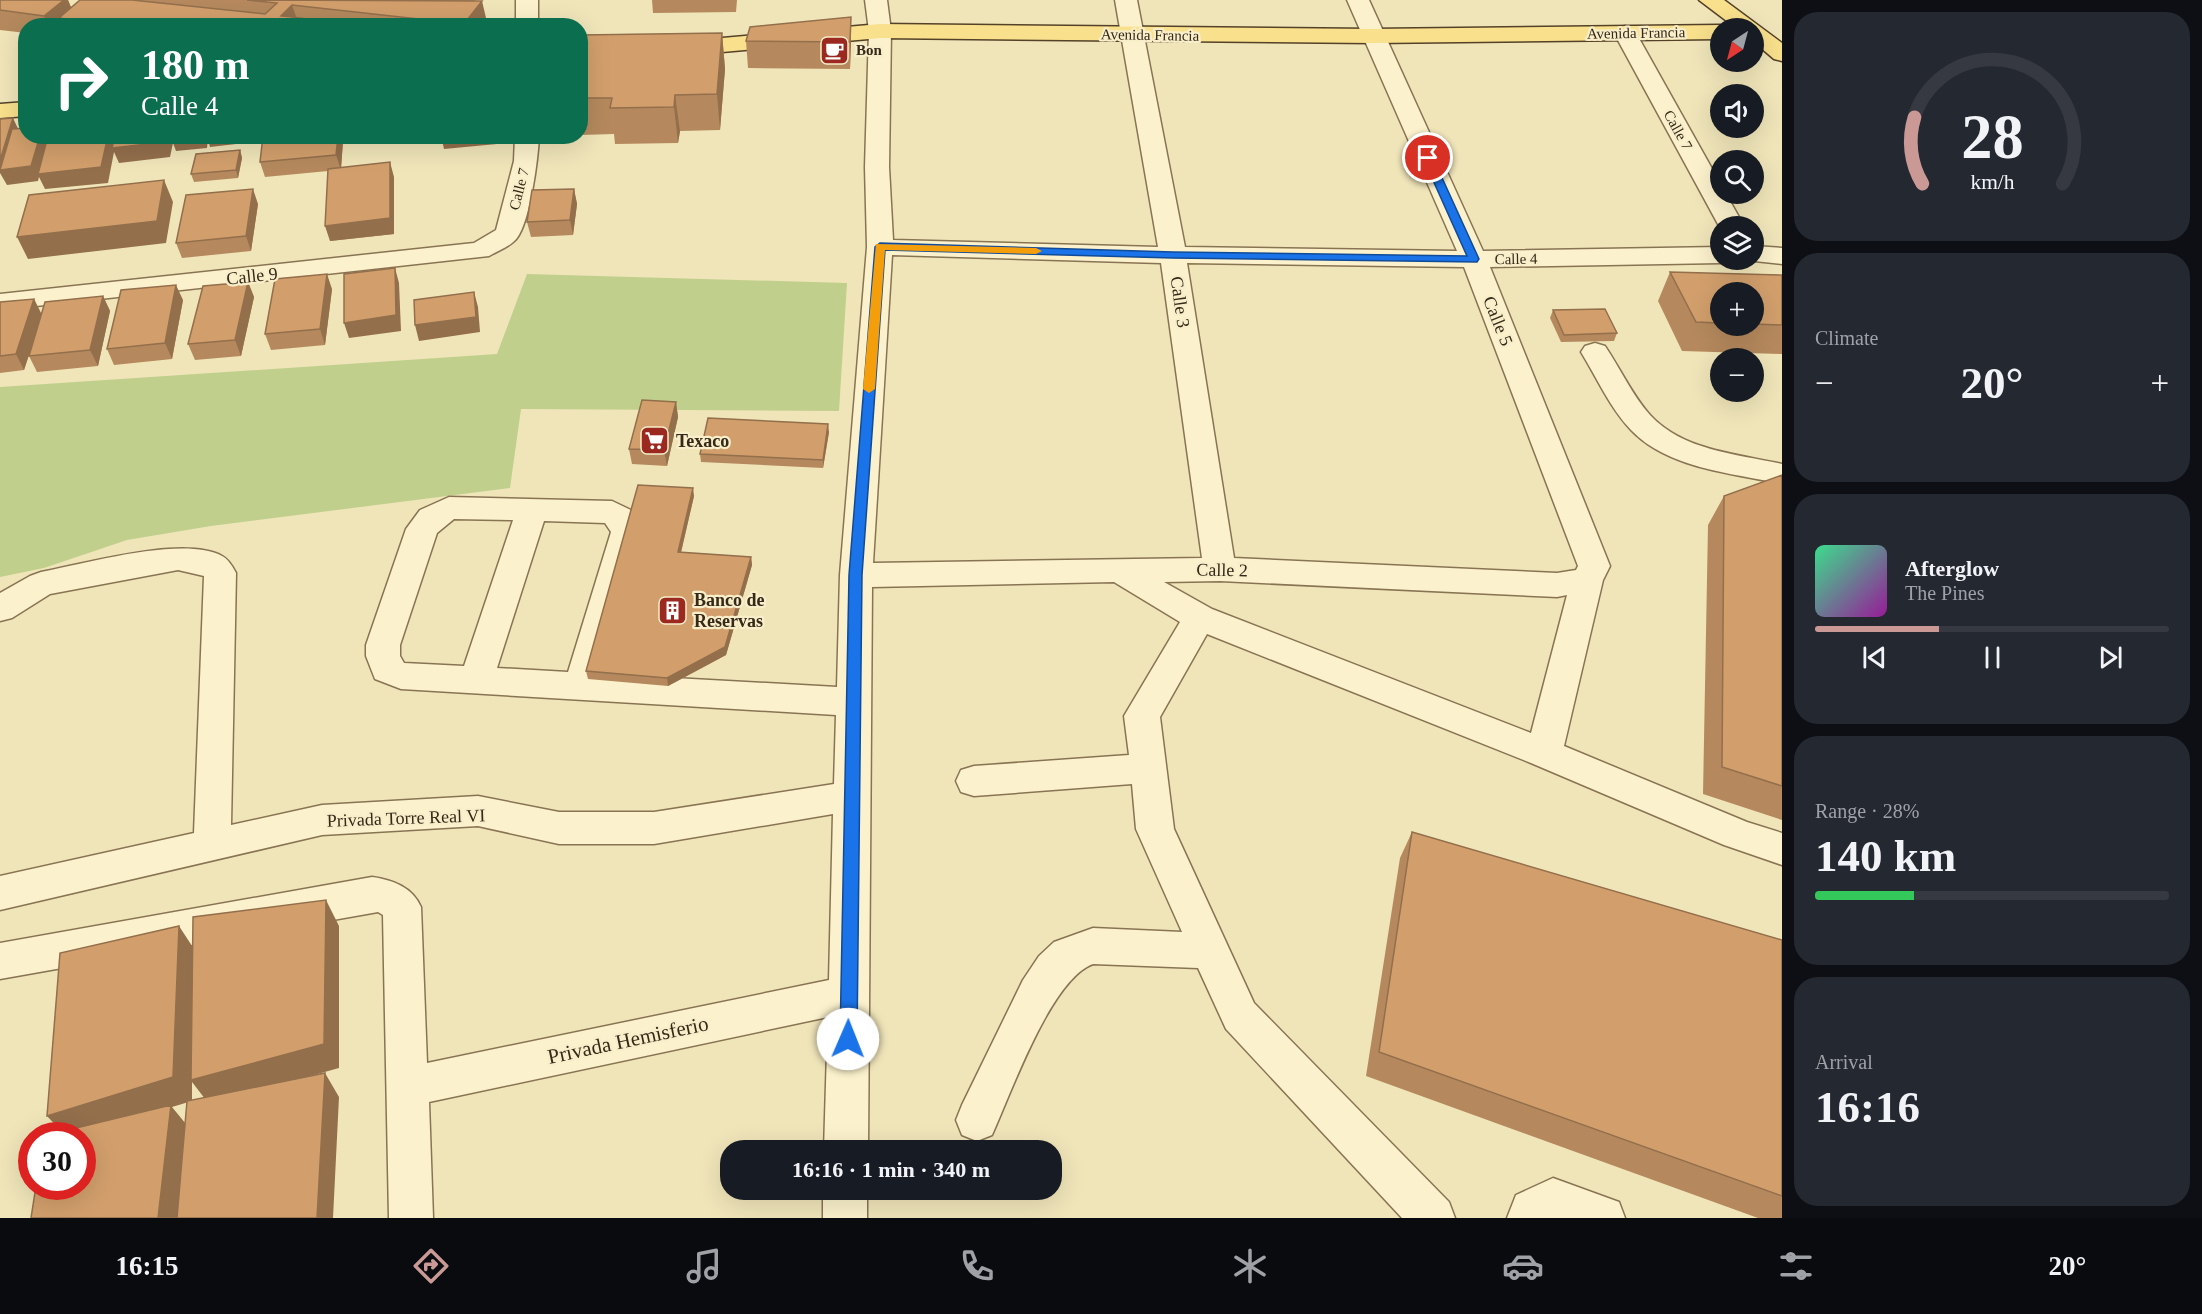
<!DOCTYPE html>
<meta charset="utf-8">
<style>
body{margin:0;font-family:"Times New Roman",serif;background:#242831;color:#f1f3f6;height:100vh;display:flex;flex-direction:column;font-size:22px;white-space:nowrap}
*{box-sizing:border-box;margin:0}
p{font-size:20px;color:#9ea1a6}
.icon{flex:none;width:33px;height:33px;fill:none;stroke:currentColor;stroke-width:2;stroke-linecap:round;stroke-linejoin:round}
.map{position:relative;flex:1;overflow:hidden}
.sheet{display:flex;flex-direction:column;gap:12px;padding:12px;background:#0d0f14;width:420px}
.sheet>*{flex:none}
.hud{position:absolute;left:18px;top:18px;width:570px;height:126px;border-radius:24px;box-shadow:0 6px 24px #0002;background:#0b6e4f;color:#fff;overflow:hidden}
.needle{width:39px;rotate:216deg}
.buttons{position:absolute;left:1710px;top:18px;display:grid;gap:12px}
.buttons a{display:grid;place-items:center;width:54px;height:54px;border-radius:50%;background:#171b24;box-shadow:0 6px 24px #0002;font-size:30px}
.speed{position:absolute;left:18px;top:1122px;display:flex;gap:12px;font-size:30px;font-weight:700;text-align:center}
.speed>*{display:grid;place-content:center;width:78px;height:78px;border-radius:50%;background:#171b24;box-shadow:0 6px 24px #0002;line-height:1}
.speed .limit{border:9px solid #d22;background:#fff;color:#111}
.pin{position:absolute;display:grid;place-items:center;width:51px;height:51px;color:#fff;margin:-26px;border:3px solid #fff;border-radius:50%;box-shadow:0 2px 6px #0007}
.me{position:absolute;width:66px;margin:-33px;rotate:1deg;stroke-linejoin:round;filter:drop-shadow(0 0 4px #0008)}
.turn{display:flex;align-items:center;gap:21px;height:126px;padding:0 24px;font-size:27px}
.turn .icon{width:78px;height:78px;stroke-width:2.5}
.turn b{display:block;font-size:42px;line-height:51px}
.big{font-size:45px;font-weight:700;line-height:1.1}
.sheet .widget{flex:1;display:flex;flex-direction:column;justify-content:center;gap:9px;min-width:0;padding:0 21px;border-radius:24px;background:#242831}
.sheet .dial{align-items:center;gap:0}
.dial svg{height:156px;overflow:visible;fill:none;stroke:#363941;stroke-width:7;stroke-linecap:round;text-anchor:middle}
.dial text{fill:#f1f3f6;stroke:none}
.song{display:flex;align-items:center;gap:18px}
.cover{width:72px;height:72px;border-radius:9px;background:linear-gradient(135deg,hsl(150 70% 55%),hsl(300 70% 35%))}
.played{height:6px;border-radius:3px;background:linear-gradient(90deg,#ca9895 35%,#363941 35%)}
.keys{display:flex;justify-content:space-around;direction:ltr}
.heat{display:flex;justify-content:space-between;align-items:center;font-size:33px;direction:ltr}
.charge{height:9px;border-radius:4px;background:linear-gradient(90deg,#34c759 28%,#363941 0)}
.trip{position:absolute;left:720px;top:1140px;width:342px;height:60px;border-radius:24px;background:#171b24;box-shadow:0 6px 24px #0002;font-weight:700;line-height:60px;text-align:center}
.dock{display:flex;height:96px;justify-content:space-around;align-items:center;background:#090b0e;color:#9ea1a6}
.dock .icon{width:42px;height:42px}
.dock .active{color:#ca9895}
.dock b{font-size:27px;color:#f1f3f6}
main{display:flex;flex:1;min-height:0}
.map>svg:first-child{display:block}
.green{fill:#c1cf8d}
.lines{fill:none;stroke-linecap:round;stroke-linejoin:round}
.minor-casing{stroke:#887453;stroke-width:3}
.major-casing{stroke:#544128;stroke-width:3}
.minor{fill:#fbf1cc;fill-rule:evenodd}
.major{fill:#f8e08c;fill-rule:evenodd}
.wall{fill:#b5895d;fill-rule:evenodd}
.shaded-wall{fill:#936f4c}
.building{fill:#d29f6c;stroke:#936f4c;stroke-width:1.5}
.route{fill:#1a73e8;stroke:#114b97;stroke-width:1.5}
.slow{fill:#f59e0b}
.labels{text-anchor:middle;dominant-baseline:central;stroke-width:4.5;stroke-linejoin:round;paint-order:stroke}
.far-street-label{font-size:15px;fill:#352919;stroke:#f8eec9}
.far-poi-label{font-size:15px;font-weight:bold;fill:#352919;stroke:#f8eec9;text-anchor:start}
.street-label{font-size:18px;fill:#352919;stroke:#f8eec9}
.poi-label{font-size:18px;font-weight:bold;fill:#352919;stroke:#f8eec9;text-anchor:start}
.near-street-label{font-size:21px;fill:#352919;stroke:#f8eec9}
</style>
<main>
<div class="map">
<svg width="1782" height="1218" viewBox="0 0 1782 1218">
<rect width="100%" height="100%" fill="#f0e5b9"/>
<path class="green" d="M527 274 847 283 839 411 521 409 510 488 211 526 127 540 44 568 0 577V387L497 354Z"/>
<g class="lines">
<defs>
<path id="minor" d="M516 0H538V26H516Z
M865 0H887L891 31 889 167 893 240 1158 247 1115 0H1137L1185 247 1457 251 1347 0H1369L1483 251 1720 247V260H1730L1720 263 1490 267 1610 566 1603 580 1564 746 1747 822 1782 833V865L1724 845 1531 763 1207 634 1160 717 1174 829 1254 1003 1449 1202 1455 1218H1402L1226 1029 1198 968 1093 964C1051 979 1011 1093 992 1135L977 1141 962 1135 956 1120 962 1105 1023 980 1039 956 1054 942 1093 928 1182 932 1136 829 1132 784 974 796 961 792 956 781 961 770 974 766 1129 755 1124 716 1180 622 1114 582 872 587 868 1150H824L828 1017 429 1102 433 1218H389L383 915 378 912 0 979V943L372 877C393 880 412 887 421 907L427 1063 829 980 833 814 654 844H559L478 826 322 835 0 910V876L194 833 204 576 178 570 50 594 12 618 0 621V593L30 576 41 572C84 564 184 535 222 556 228 559 233 567 236 573L231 825 322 805 478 796 559 812H654L834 784 836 715 401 689 375 679 366 656V645L406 529 420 510 449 497 612 501 633 511 643 532 602 674 837 687 840 575 867 247 865 167 869 31ZM892 255 1161 263 1202 558 873 563ZM1187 263 1464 267 1578 566 1576 570 1557 573 1234 558ZM454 519 513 520 464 666 404 663 400 656V645L437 533ZM544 521 605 523 611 532 568 672 497 668ZM1220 581 1557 597 1567 595 1531 733 1212 609 1164 582Z
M1625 26 1633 28 1636 33 1720 183V194H1726L1744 226H1719L1614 33 1617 28Z
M515 136H539C538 159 530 221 517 238 510 247 499 250 489 256L0 310V294L474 243 496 230 514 161Z
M1754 246 1782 248V264L1745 260H1754Z
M1595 343 1605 346C1620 368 1632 395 1650 415 1683 451 1738 454 1782 464V484C1733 473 1668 469 1631 430 1610 408 1597 378 1581 352L1585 346Z
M1553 1178 1619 1202 1625 1218H1507L1516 1195Z
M823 1190H867V1218H823Z"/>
<path id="major" d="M1699 0H1724L1782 43V61L1774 59 1754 42V28H1736Z
M880 24 1372 29 1720 25 1729 28H1720V39L1372 43 880 38 678 56 670 54 667 49 670 44 678 42Z
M26 102V116L0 118V104Z"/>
</defs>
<use href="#minor" class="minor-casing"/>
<use href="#major" class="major-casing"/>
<use href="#minor" class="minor"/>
<use href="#major" class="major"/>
</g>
<path class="wall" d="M0 0H68L71 8 80 0H475L487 22 484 26H26V33L0 30Z
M652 0H737L736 12 653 13Z
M851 17 850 69 748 68 746 41Z
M722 33 725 69 720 130 680 131 678 143 615 144 614 134 580 135V35Z
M263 136H341L343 141 341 167 394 177V234L330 241 328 171 265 177 260 162Z
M240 150 242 158 238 178 194 182 191 174Z
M574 189 577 204 573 235 531 237 527 222Z
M258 204 251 251 182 258 176 243Z
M1670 272 1782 275V354L1682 351 1658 301ZM1720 292H1754V326H1720Z
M248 282 254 297 241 356 195 360 188 344Z
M332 289 325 345 271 350 265 334Z
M103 296 110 311 98 366 37 372 29 356 35 337 24 370 0 373V302L34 299 41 314Z
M183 300 172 359 114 365 107 349Z
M1553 310 1617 333 1614 341 1561 342 1550 318Z
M676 402 678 417 667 466 632 464 629 449Z
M829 432 823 468 701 462 700 454Z
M1782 475V820L1703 794 1708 525 1724 496Z
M694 496 681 553 751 557 752 565 726 655 668 686 588 679 586 671Z
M1412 832 1782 940V1218H1758L1366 1076 1400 858Z"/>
<path class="shaded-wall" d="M64 0H68L76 19 59 18 62 26H48L44 16Z
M482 1 487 22 484 26H464V24Z
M292 5 298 22 302 18 304 26H284L281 16Z
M851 17V44L850 69V42Z
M722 33 725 69 720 130 717 94Z
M675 95 680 131 678 143 674 107Z
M13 118 20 133 40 136H47L49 141 108 136H263L262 141 210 147 208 139 207 148 176 151 173 143 170 157 119 163 114 152 108 183 45 189 39 177 38 181 7 185 0 173V157Z
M338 136H341L343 141 341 170 336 155Z
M441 136H496L497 144 444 149Z
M240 150 242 158 238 178 236 170Z
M390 162 394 177V234L330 241 325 226Z
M164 180 173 202 166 243 28 259 17 237Z
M253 189 258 204 251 251 246 236Z
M574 189 577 204 573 235 570 220Z
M395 268 399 283 401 331 349 338 344 323Z
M327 274 332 289 325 345 320 329Z
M248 282 254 297 241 356 235 340Z
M176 285 183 300 172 359 165 343Z
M474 292 478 307 480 332 419 341 415 325Z
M103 296 110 311 98 366 90 350Z
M34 299 42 315 24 370 16 354Z
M676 402 678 417 667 466 664 450Z
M828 424 829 432 823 468V460Z
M693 488 694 496 679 560 678 552Z
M751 557 752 565 726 655 668 686 667 678Z
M326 900 339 926V1068L209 1104 192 1082V1101L172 1107 190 1129 181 1218H158L66 1136 47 1116 179 926 196 952Z
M325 1073 339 1097 333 1218H317Z"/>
<path class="building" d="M0 0H64L44 16 0 10Z
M80 0H132L265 14 277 3 247 0 482 1 464 24 292 5 281 16 302 18 294 26H125L59 18Z
M851 17 850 42 746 41 750 27Z
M722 33 717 94 675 95 674 107 610 108 612 98H580V35Z
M13 118 1 157H0V119Z
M26 128V136H40L31 166 0 170 12 129Z
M48 136H108L101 167 38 174Z
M115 136H166L165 142 112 148Z
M263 136H338L336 155 260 162Z
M240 150 236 170 191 174 196 154Z
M390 162V218L325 226 328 169Z
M164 180 157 221 17 237 29 195Z
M253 189 246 236 176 243 186 195Z
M574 189 570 220 527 222 532 190Z
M395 268 396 315 344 323V274Z
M1670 272 1782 275V325L1754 324V292H1720V323L1696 322Z
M327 274 320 329 265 334 275 279Z
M248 282 235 340 188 344 203 286Z
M176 285 165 343 107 349 121 290Z
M474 292 476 317 415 325 414 300Z
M103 296 90 350 29 356 45 302Z
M34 299 16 354 0 356V302Z
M1605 309 1617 333 1564 335 1553 310Z
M642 400 676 402 664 450 629 449Z
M708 418 828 424 823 460 700 454Z
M1782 475V786L1722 767 1724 496Z
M638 485 693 488 678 552 751 557 725 647 667 678 586 671Z
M1412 832 1782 940V1196L1379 1052Z
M326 900 324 1044 191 1080 193 917Z
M179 926 173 1077 47 1116 60 953Z
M325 1073 317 1218H177L187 1101Z
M171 1105 158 1218H31L36 1186H82V1136H43Z"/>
<path class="route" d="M1428 155 1433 158 1479 259 1477 262 1173 258 885 250 862 575 857 1039 854 1044 848 1047 842 1044 840 1039 849 575 875 247 880 243 1173 252 1467 256 1423 158Z"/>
<path class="slow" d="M876 244 1036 248 1042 251 1036 254 885 250 875 389 869 393 863 389Z"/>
<defs>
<symbol id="cafe-square" viewBox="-11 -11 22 22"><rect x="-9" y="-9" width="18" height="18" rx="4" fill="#9b291f" stroke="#f8eec9"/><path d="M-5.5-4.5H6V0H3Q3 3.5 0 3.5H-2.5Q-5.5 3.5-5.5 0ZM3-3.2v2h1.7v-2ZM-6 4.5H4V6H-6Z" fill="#fff"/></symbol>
<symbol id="supermarket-square" viewBox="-11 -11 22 22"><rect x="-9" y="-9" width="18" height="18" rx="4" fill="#9b291f" stroke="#f8eec9"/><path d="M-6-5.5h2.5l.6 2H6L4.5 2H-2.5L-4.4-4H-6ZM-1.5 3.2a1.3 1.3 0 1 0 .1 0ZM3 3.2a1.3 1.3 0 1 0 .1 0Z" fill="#fff"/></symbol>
<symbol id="building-square" viewBox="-11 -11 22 22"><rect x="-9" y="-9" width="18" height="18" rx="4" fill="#9b291f" stroke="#f8eec9"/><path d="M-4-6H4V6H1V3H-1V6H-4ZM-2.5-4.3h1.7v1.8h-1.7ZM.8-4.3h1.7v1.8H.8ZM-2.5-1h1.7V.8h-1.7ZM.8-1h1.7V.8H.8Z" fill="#fff"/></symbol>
</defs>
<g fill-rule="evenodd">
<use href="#cafe-square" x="818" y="34" width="33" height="33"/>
<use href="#supermarket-square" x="638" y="424" width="33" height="33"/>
<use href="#building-square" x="656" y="594" width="33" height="33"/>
</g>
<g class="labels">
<g class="far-street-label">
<text transform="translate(1636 33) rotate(-1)">Avenida Francia</text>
<text transform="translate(1150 35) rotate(1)">Avenida Francia</text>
<text transform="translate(1678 130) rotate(61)">Calle 7</text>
<text transform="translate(519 189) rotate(-76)">Calle 7</text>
<text transform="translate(1516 259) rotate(-1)">Calle 4</text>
</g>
<g class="far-poi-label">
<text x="856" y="50">Bon</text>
</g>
<g class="street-label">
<text transform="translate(252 276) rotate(-6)">Calle 9</text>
<text transform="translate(1180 302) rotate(82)">Calle 3</text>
<text transform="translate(1498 321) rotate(68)">Calle 5</text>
<text transform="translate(1222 570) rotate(1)">Calle 2</text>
<text transform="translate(406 818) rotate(-2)">Privada Torre Real VI</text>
</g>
<g class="poi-label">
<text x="676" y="441">Texaco</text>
<text x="694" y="600">Banco de<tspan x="694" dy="21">Reservas</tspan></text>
</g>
<g class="near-street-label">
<text transform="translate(628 1040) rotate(-12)">Privada Hemisferio</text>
</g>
</g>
</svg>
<div class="buttons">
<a><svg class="needle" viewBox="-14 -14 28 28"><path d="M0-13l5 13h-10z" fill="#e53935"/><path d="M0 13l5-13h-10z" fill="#9ea1a6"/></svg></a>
<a><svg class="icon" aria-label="sound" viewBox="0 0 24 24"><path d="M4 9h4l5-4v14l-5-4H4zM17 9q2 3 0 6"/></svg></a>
<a><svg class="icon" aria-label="search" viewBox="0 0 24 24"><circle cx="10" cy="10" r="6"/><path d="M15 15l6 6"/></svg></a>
<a><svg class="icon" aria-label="layers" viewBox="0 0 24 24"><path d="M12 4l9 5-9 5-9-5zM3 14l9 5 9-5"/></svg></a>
<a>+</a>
<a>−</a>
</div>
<div class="speed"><div class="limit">30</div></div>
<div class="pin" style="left:1428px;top:158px;background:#d93025"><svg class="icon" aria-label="arrive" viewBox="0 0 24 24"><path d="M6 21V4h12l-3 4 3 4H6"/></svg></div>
<svg class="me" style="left:848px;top:1039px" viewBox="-20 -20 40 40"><circle r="19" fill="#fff"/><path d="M0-13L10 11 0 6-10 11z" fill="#1a73e8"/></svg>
<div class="trip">16:16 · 1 min · 340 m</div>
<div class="hud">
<div class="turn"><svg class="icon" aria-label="right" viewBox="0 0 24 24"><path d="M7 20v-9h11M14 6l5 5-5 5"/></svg><div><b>180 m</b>Calle 4</div></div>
</div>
</div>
<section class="sheet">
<div class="widget dial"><svg viewBox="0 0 100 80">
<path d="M14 69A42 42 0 1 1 86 69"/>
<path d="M14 69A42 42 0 0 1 10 35" stroke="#ca9895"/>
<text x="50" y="56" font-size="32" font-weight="700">28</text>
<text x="50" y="72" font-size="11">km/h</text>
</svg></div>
<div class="widget"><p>Climate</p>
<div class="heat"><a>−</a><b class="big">20°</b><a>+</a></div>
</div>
<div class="widget">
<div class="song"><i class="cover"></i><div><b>Afterglow</b><p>The Pines</p></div></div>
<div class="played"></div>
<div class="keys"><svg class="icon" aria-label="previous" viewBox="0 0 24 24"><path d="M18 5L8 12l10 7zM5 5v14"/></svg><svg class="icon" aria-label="pause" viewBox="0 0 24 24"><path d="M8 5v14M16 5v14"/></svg><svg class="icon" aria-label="next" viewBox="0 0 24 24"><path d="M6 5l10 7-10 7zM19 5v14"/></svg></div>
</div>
<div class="widget"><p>Range · 28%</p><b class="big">140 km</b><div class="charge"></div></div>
<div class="widget"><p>Arrival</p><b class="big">16:16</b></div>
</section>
</main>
<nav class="dock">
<b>16:15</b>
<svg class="icon active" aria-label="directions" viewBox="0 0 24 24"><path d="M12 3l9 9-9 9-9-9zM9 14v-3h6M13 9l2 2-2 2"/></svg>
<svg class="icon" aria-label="music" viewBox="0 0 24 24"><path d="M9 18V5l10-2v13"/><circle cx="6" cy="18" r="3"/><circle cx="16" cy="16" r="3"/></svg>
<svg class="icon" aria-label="phone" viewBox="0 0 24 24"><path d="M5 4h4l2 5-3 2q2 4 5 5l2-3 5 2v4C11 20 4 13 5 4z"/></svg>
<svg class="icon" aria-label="climate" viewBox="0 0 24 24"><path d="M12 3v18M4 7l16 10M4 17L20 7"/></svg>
<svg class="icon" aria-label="car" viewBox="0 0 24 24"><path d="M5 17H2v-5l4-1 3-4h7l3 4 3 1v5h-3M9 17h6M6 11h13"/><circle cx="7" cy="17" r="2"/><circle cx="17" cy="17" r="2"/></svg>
<svg class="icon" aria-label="filters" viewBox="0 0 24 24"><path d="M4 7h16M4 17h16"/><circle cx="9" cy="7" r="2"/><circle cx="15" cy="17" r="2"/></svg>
<b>20°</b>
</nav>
